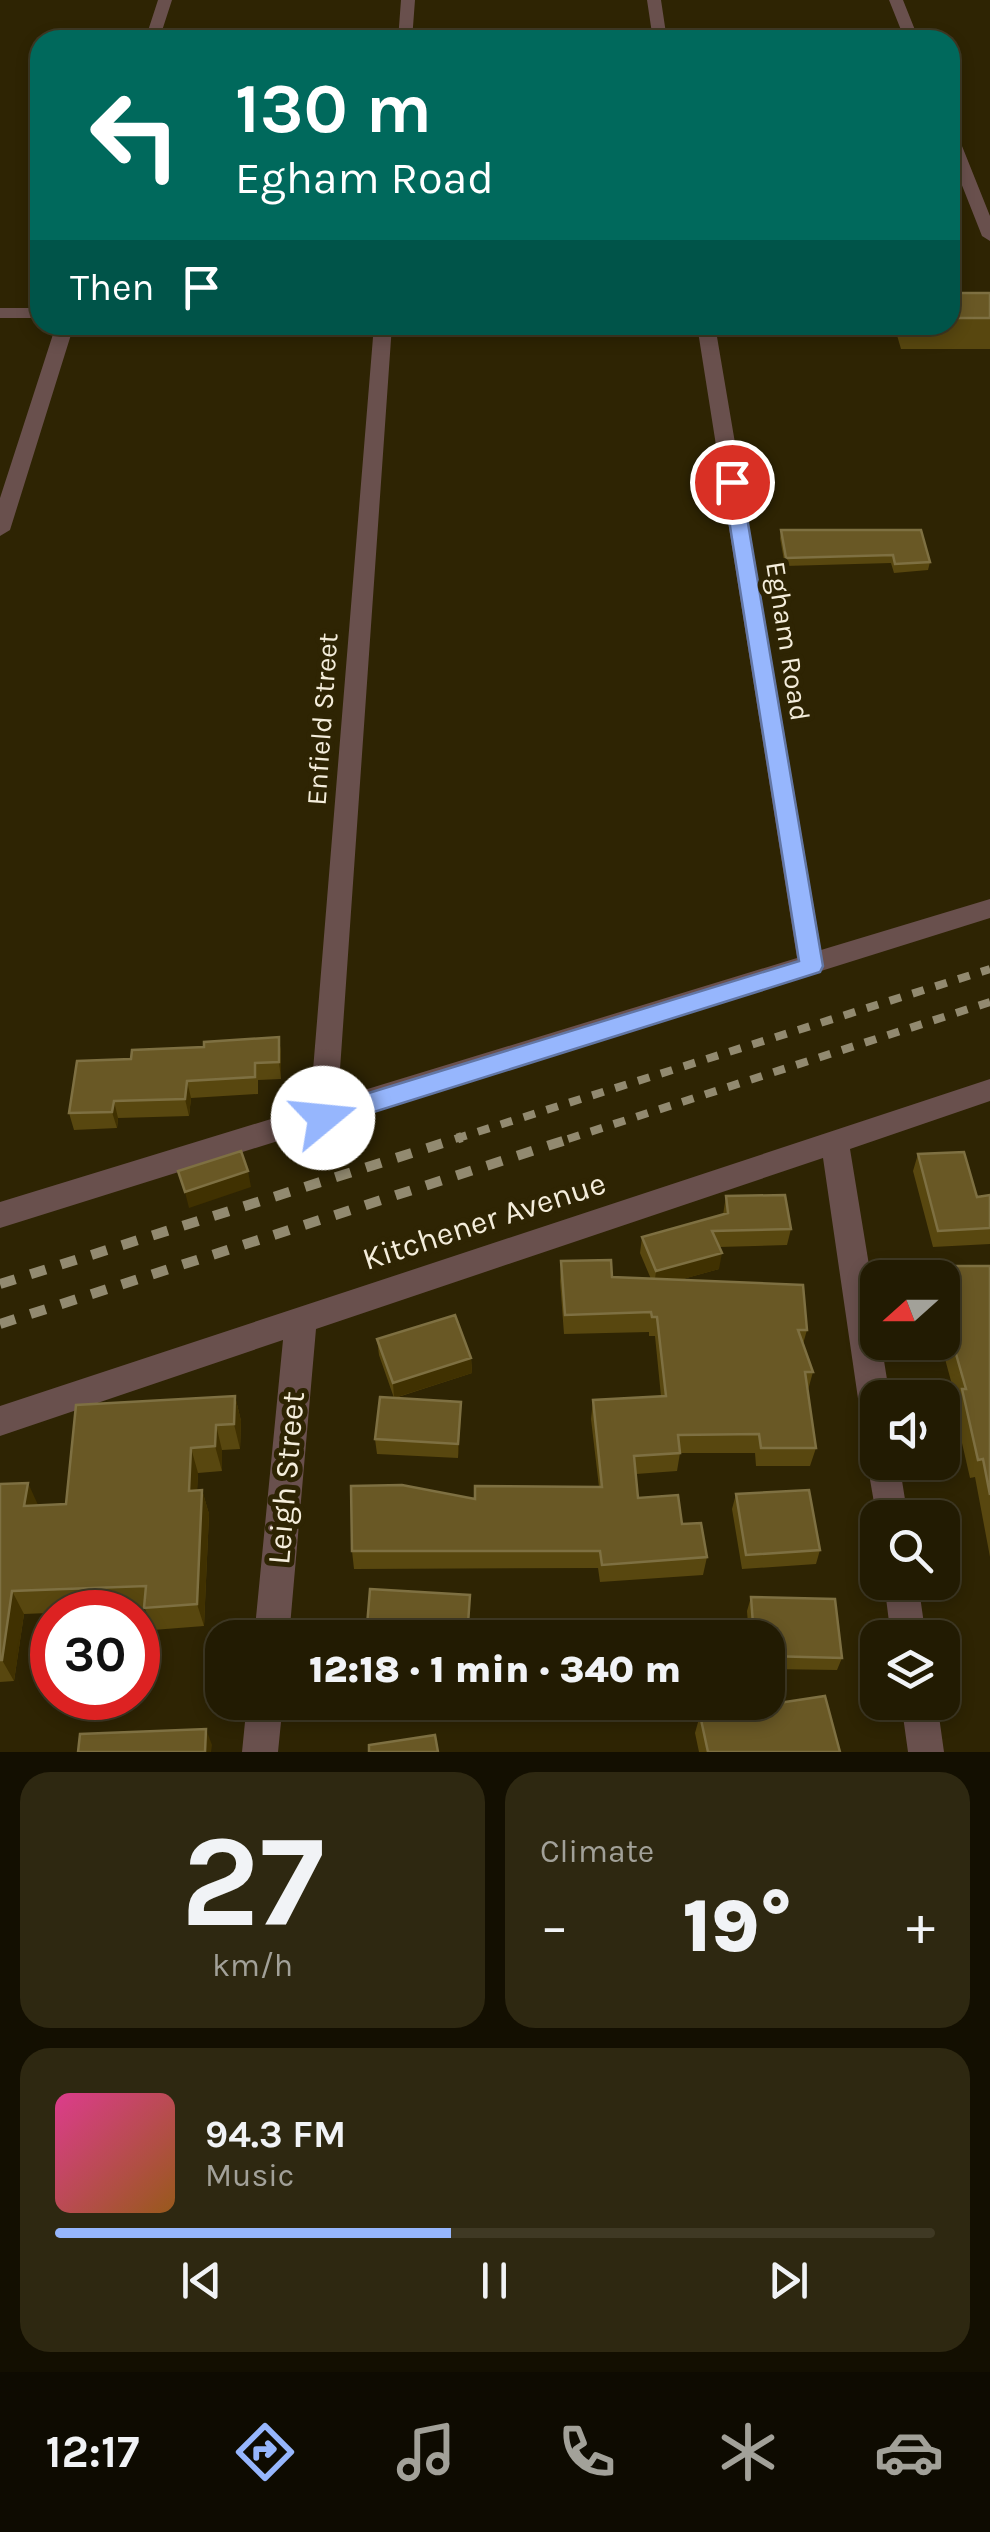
<!DOCTYPE html>
<meta charset="utf-8">
<style>
body{margin:0;font-family:Karla,sans-serif;background:#2e2811;color:#f1f3f6;height:100vh;display:flex;flex-direction:column;font-size:38px;white-space:nowrap}
*{box-sizing:border-box;margin:0}
p{font-size:32px;color:#a2a199}
.icon{flex:none;width:55px;height:55px;fill:none;stroke:currentColor;stroke-width:2;stroke-linecap:round;stroke-linejoin:round}
.map{position:relative;height:1752px;overflow:hidden}
.drawer{display:flex;flex-direction:column;gap:20px;padding:20px;background:#130f01;flex:1}
.drawer>*{flex:none}
.banner{position:absolute;left:30px;top:30px;width:930px;height:305px;border-radius:30px;box-shadow:0 5px 15px #0003,0 0 0 2px #3f3924;background:#00695c;color:#fff;overflow:hidden}
.needle{width:65px;rotate:249deg}
.controls{position:absolute;left:860px;top:1260px;display:grid;gap:20px}
.controls a{display:grid;place-items:center;width:100px;height:100px;border-radius:20px;background:#221b02;box-shadow:0 5px 15px #0003,0 0 0 2px #3f3924;font-size:50px}
.speed{position:absolute;left:30px;top:1590px;display:flex;gap:20px;font-size:50px;font-weight:700;text-align:center}
.speed>*{display:grid;place-content:center;width:130px;height:130px;border-radius:50%;background:#221b02;box-shadow:0 5px 15px #0003,0 0 0 2px #3f3924;line-height:1}
.speed .limit{border:15px solid #d22;background:#fff;color:#111}
.pin{position:absolute;display:grid;place-items:center;width:85px;height:85px;color:#fff;margin:-42px;border:5px solid #fff;border-radius:50%;box-shadow:0 2px 10px #0007}
.me{position:absolute;width:110px;margin:-55px;rotate:73deg;stroke-linejoin:round;filter:drop-shadow(0 0 8px #0008)}
.turn{display:flex;align-items:center;gap:35px;height:210px;padding:0 40px;font-size:45px}
.turn .icon{width:130px;height:130px;stroke-width:2.5}
.turn b{display:block;font-size:70px;line-height:85px}
.then{display:flex;align-items:center;height:95px;padding:0 40px;background:#0003;gap:20px;font-size:38px}
.big{font-size:75px;font-weight:800;line-height:1.1}
.drawer .tile{flex:1;display:flex;flex-direction:column;justify-content:center;gap:15px;min-width:0;padding:0 35px;border-radius:30px;background:#2e2811}
.drawer .dial{align-items:center;gap:0}
.dial b{font-size:130px;line-height:1}
.song{display:flex;align-items:center;gap:30px}
.cover{width:120px;height:120px;border-radius:15px;background:linear-gradient(135deg,hsl(330 70% 55%),hsl(30 70% 35%))}
.played{height:10px;border-radius:5px;background:linear-gradient(90deg,#96b6fd 45%,#3f3924 45%)}
.keys{display:flex;justify-content:space-around;direction:ltr}
.heat{display:flex;justify-content:space-between;align-items:center;font-size:55px;direction:ltr}
.drawer .tiles{flex:1;display:grid;gap:20px;grid-template-columns:1fr 1fr}
.tile:last-child{grid-column:span 2}
.trip{position:absolute;left:205px;top:1620px;width:580px;height:100px;border-radius:30px;background:#221b02;box-shadow:0 5px 15px #0003,0 0 0 2px #3f3924;font-weight:800;line-height:100px;text-align:center}
.tabs{display:flex;height:160px;justify-content:space-around;align-items:center;background:#0e0b01;color:#a2a199}
.tabs .icon{width:70px;height:70px}
.tabs .on{color:#96b6fd}
.tabs b{font-size:45px;color:#f1f3f6}
.map>svg:first-child{display:block}
.lines{fill:none;stroke-linecap:round;stroke-linejoin:round}
.minor{fill:#69504d;fill-rule:evenodd}
.rail-far1{stroke:#928a70;stroke-width:8;stroke-dasharray:12 12;stroke-linecap:butt}
.rail{stroke:#928a70;stroke-width:10;stroke-dasharray:16 16;stroke-linecap:butt}
.wall{fill:#58470f}
.shaded-wall{fill:#403101}
.building{fill:#695825;stroke:#7e7042;stroke-width:2.5}
.route{fill:#96b6fd;stroke:#6276a4;stroke-width:2.5}
.labels{text-anchor:middle;dominant-baseline:central;stroke-width:10;stroke-linejoin:round;paint-order:stroke}
.street-label{font-size:28px;fill:#f4eddb;stroke:#2e2403}
.near-street-label{font-size:32px;fill:#f4eddb;stroke:#2e2403}
</style>
<div class="map">
<svg width="990" height="1752" viewBox="0 0 990 1752">
<rect width="100%" height="100%" fill="#2e2403"/>
<g class="lines">
<path class="minor" d="M158 0H172L159 40H145Z
M401 0H415L412 40H398Z
M647 0H661L667 40H653Z
M889 0H903L919 40H905Z
M950 131 958 136 990 216V241L982 236 950 155Z
M0 308H40V318H0Z
M56 325H74L10 530 0 536V498Z
M374 325H392L338 1098 797 958 697 325H715L821 950 990 899V918L0 1228V1202L310 1107Z
M990 1079V1101L850 1149 878 1320V1342H881L890 1398H878V1441L867 1437 862 1426 823 1158 316 1329 289 1638H254L283 1340 0 1436V1406Z
M878 1448V1462H899L908 1518H878V1526L867 1462 871 1451Z
M884 1582H918L926 1638H891Z
M247 1702H283L278 1752H242Z
M901 1702H937L944 1752H908Z"/>
<path class="rail-far1" d="M455 1139 990 969
M568 1139 990 1002"/>
<path class="rail" d="M0 1284 462 1137
M0 1324 575 1137"/>
</g>
<path class="wall" d="M950 293H990V349H901L894 325H950Z
M781 530 930 562 928 570 894 573 891 563 785 566 780 538Z
M279 1037 281 1054V1079L258 1080V1094L191 1098 189 1116 118 1118 117 1128 74 1130 69 1113 131 1059Z
M918 1154 977 1197 990 1195V1244L933 1247 913 1171Z
M726 1196 791 1229 787 1245 719 1247V1269L679 1280 807 1330 803 1344 813 1372 808 1390 816 1448 810 1466H756L755 1453H680L677 1471 636 1474 638 1498 682 1524 707 1557 703 1575 600 1582 598 1568 354 1569 352 1551 475 1499 599 1487 591 1419 593 1400 661 1396 655 1336H649V1332L564 1334 560 1281 561 1261 612 1277 651 1279 640 1253 642 1237 723 1215Z
M939 1266H990V1557L975 1477 970 1478 954 1408 957 1403 945 1359 947 1354 942 1334V1278H935Z
M377 1339 471 1358 472 1373 395 1398 461 1402 458 1458 377 1454 375 1439 394 1398 379 1355Z
M235 1396 241 1421 240 1449 222 1450V1471L198 1473 197 1490H202L209 1514 204 1626 153 1630 145 1609 24 1614 14 1681 0 1682V1484L38 1505 66 1504Z
M736 1494 820 1550 816 1564 742 1569 732 1509Z
M751 1597 842 1658 837 1670 768 1669V1638H749L747 1611Z
M700 1715 840 1752H699L695 1733Z"/>
<path class="shaded-wall" d="M279 1037 281 1054V1079L279 1062Z
M187 1081 191 1098 189 1116 185 1099Z
M114 1101 118 1118 117 1128 112 1112Z
M248 1171 251 1187 189 1208 185 1192Z
M722 1253 719 1269 654 1287 656 1271Z
M471 1358 472 1373 394 1398 393 1383Z
M235 1396 241 1421 240 1449 234 1424Z
M461 1402V1417L458 1458V1444Z
M216 1425 222 1450V1471L215 1446Z
M191 1448 198 1473 196 1515 189 1491Z
M28 1483 39 1507 24 1506Z
M202 1490 209 1514 204 1626 197 1604Z
M12 1591 24 1614 14 1681 2 1660Z
M206 1729 212 1745 211 1752H205Z"/>
<path class="building" d="M950 293H990V318H950Z
M781 530H921L930 562 895 564 893 555 786 558Z
M279 1037V1062L255 1063V1077L187 1081 185 1099 114 1101 112 1112 69 1113 77 1061 131 1059 132 1050 204 1047V1042Z
M241 1151 248 1171 185 1192 178 1171Z
M964 1152 977 1197 990 1195V1228L938 1231 918 1154Z
M785 1195 791 1229 712 1231 722 1253 656 1271 642 1237 728 1213 726 1196Z
M611 1260 612 1277 803 1285 807 1330H798L813 1372H805L816 1448H761L759 1434 678 1435 680 1453 634 1456 638 1498 678 1495 682 1524 701 1523 707 1557 602 1565 600 1551H352L351 1486 402 1485 475 1499V1486L602 1487 593 1400 666 1396 657 1317H652L651 1312 565 1315 561 1261Z
M939 1266H990V1495L983 1459 978 1460 962 1389H966L952 1340H955Z
M455 1315 471 1358 393 1383 377 1339Z
M235 1396 234 1424 216 1425 215 1446 191 1448 189 1491 202 1490 197 1604 144 1608 146 1586 12 1591 2 1660H0V1484L28 1483 24 1506 66 1504 76 1405Z
M380 1397 461 1402 458 1444 375 1439Z
M809 1490 820 1550 746 1555 736 1494Z
M370 1589 470 1595 467 1638H366Z
M751 1597 835 1599 842 1658 768 1656V1638H754Z
M825 1696 840 1752H708L700 1715Z
M206 1729 205 1752H78L80 1734Z
M435 1735 438 1752H369V1745Z"/>
<path class="route" d="M732 476 741 482 823 966 820 972 323 1128 314 1125 310 1118 314 1110 323 1107 799 961 723 482Z"/>
<g class="labels">
<g class="street-label">
<text transform="translate(788 641) rotate(81)">Egham Road</text>
<text transform="translate(322 719) rotate(-86)">Enfield Street</text>
</g>
<g class="near-street-label">
<text transform="translate(484 1221) rotate(-18)">Kitchener Avenue</text>
<text transform="translate(286 1478) rotate(-85)">Leigh Street</text>
</g>
</g>
</svg>
<div class="controls">
<a><svg class="needle" viewBox="-14 -14 28 28"><path d="M0-13l5 13h-10z" fill="#e53935"/><path d="M0 13l5-13h-10z" fill="#a2a199"/></svg></a>
<a><svg class="icon" aria-label="sound" viewBox="0 0 24 24"><path d="M4 9h4l5-4v14l-5-4H4zM17 9q2 3 0 6"/></svg></a>
<a><svg class="icon" aria-label="search" viewBox="0 0 24 24"><circle cx="10" cy="10" r="6"/><path d="M15 15l6 6"/></svg></a>
<a><svg class="icon" aria-label="layers" viewBox="0 0 24 24"><path d="M12 4l9 5-9 5-9-5zM3 14l9 5 9-5"/></svg></a>
</div>
<div class="speed"><div class="limit">30</div></div>
<div class="pin" style="left:732px;top:482px;background:#d93025"><svg class="icon" aria-label="arrive" viewBox="0 0 24 24"><path d="M6 21V4h12l-3 4 3 4H6"/></svg></div>
<svg class="me" style="left:323px;top:1118px" viewBox="-20 -20 40 40"><circle r="19" fill="#fff"/><path d="M0-13L10 11 0 6-10 11z" fill="#96b6fd"/></svg>
<div class="trip">12:18 · 1 min · 340 m</div>
<div class="banner">
<div class="turn"><svg class="icon" aria-label="left" viewBox="0 0 24 24"><path d="M17 20v-9H6M10 6l-5 5 5 5"/></svg><div><b>130 m</b>Egham Road</div></div>
<div class="then">Then<svg class="icon" aria-label="arrive" viewBox="0 0 24 24"><path d="M6 21V4h12l-3 4 3 4H6"/></svg></div>
</div>
</div>
<section class="drawer">
<div class="tiles">
<div class="tile dial"><b>27</b><p>km/h</p></div>
<div class="tile"><p>Climate</p>
<div class="heat"><a>−</a><b class="big">19°</b><a>+</a></div>
</div>
<div class="tile">
<div class="song"><i class="cover"></i><div><b>94.3 FM</b><p>Music</p></div></div>
<div class="played"></div>
<div class="keys"><svg class="icon" aria-label="previous" viewBox="0 0 24 24"><path d="M18 5L8 12l10 7zM5 5v14"/></svg><svg class="icon" aria-label="pause" viewBox="0 0 24 24"><path d="M8 5v14M16 5v14"/></svg><svg class="icon" aria-label="next" viewBox="0 0 24 24"><path d="M6 5l10 7-10 7zM19 5v14"/></svg></div>
</div>
</div>
</section>
<nav class="tabs">
<b>12:17</b>
<svg class="icon on" aria-label="directions" viewBox="0 0 24 24"><path d="M12 3l9 9-9 9-9-9zM9 14v-3h6M13 9l2 2-2 2"/></svg>
<svg class="icon" aria-label="music" viewBox="0 0 24 24"><path d="M9 18V5l10-2v13"/><circle cx="6" cy="18" r="3"/><circle cx="16" cy="16" r="3"/></svg>
<svg class="icon" aria-label="phone" viewBox="0 0 24 24"><path d="M5 4h4l2 5-3 2q2 4 5 5l2-3 5 2v4C11 20 4 13 5 4z"/></svg>
<svg class="icon" aria-label="climate" viewBox="0 0 24 24"><path d="M12 3v18M4 7l16 10M4 17L20 7"/></svg>
<svg class="icon" aria-label="car" viewBox="0 0 24 24"><path d="M5 17H2v-5l4-1 3-4h7l3 4 3 1v5h-3M9 17h6M6 11h13"/><circle cx="7" cy="17" r="2"/><circle cx="17" cy="17" r="2"/></svg>
</nav>
